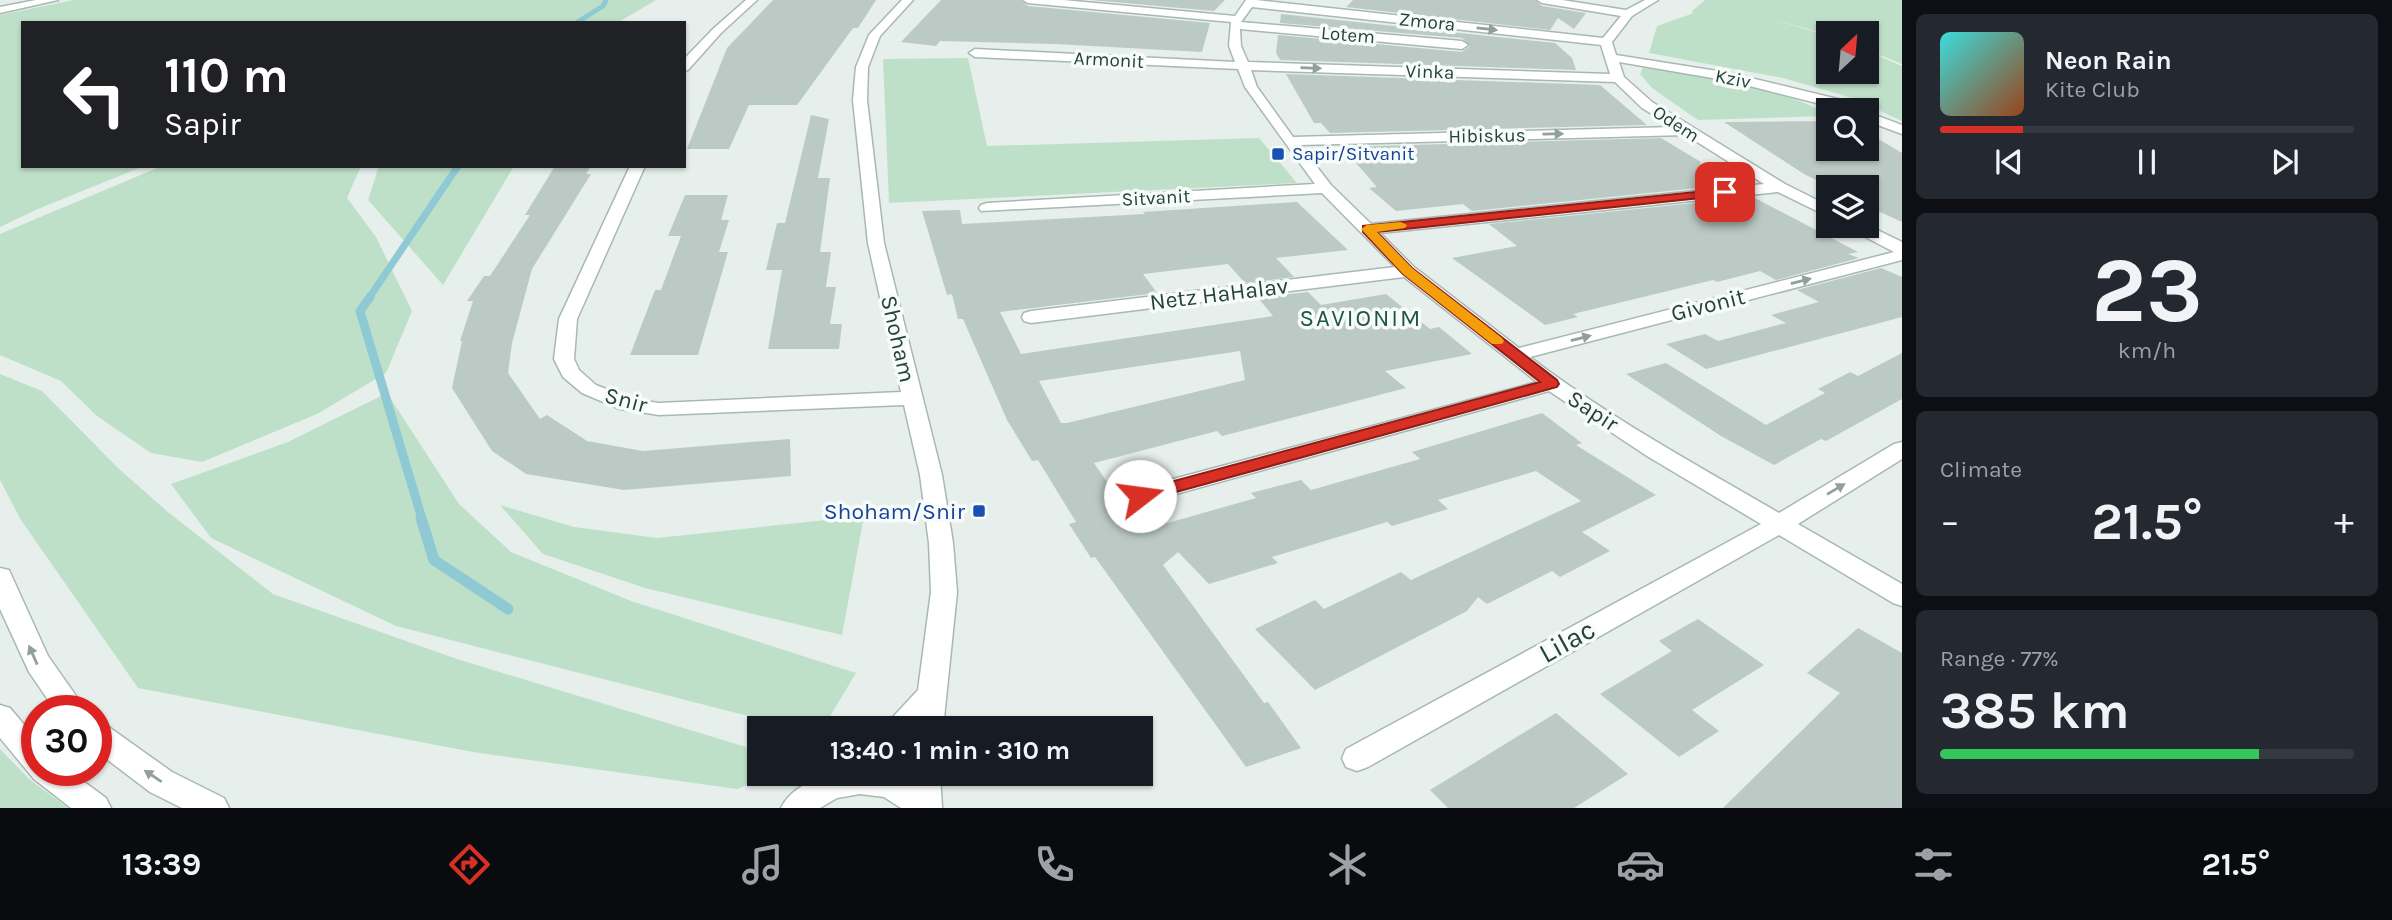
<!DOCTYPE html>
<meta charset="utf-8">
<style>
body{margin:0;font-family:Karla,sans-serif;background:#242831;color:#f1f3f6;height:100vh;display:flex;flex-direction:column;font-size:26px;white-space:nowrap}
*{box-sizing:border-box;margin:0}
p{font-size:23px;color:#9ea1a6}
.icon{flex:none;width:38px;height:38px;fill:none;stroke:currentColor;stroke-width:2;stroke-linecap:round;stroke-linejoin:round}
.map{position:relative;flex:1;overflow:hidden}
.sheet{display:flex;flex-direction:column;gap:14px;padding:14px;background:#0d0f14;width:490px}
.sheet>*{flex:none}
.guide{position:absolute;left:21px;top:21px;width:665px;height:147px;border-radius:0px;box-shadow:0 2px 5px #0004;background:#202124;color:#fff;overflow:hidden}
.needle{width:46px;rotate:26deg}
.tools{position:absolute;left:1816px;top:21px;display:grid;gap:14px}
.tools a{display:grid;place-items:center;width:63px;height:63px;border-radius:0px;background:#171b24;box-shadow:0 2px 5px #0004;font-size:35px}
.speed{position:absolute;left:21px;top:695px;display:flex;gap:14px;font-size:35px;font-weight:700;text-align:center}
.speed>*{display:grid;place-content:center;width:91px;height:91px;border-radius:50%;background:#171b24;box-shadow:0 2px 5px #0004;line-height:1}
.speed .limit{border:10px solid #d22;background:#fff;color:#111}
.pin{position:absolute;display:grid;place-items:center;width:60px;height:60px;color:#fff;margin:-30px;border-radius:14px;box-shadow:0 4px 10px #0006}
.me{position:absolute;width:77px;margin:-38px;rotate:75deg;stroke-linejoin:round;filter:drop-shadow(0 0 5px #0008)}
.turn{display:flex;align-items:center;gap:24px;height:147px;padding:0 28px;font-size:32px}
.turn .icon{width:91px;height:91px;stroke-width:2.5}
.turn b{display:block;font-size:49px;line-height:60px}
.big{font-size:52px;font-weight:700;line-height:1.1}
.sheet .widget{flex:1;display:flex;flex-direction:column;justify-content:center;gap:10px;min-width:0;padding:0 24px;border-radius:10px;background:#242831}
.sheet .dial{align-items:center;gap:0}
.dial b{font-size:91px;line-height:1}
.song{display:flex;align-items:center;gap:21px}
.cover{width:84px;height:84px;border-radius:10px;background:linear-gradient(135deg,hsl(180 70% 55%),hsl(20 70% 35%))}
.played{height:7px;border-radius:4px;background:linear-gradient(90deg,#d93025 20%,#363941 20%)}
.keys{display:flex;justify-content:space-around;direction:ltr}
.heat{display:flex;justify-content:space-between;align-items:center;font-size:38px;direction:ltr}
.charge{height:10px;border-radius:5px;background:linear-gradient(90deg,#34c759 77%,#363941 0)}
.trip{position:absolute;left:747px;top:716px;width:406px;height:70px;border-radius:0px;background:#171b24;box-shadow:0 2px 5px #0004;font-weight:700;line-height:70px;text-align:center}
.dock{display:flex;height:112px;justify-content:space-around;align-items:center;background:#090b0e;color:#9ea1a6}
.dock .icon{width:49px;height:49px}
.dock .current{color:#d93025}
.dock b{font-size:32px;color:#f1f3f6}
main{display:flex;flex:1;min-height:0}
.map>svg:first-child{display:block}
.green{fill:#bfe0c8}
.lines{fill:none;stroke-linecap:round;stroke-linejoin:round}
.stream-far3{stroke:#8ec9d4;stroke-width:5}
.stream-far2{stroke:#8ec9d4;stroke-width:7}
.stream-far1{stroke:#8ec9d4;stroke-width:9}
.stream{stroke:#8ec9d4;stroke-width:11}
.building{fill:#bbcac4;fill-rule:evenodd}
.minor-casing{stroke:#a8b8b2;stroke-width:3}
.minor{fill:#fff;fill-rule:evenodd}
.oneway{fill:#92a09c}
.route{fill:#d93025;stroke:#8d1f18;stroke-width:2}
.slow{fill:#f59e0b}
.transit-dot{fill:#1a4fb4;stroke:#f7fbf9;stroke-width:2.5}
.labels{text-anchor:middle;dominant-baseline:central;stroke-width:7;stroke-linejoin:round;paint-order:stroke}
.far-street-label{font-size:19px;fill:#24423a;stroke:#f7fbf9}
.far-transit-label{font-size:19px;fill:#164399;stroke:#f7fbf9;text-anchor:start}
.street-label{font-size:23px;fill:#24423a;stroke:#f7fbf9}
.transit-label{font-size:23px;fill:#164399;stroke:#f7fbf9;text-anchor:end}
.neighbourhood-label{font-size:24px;letter-spacing:2px;fill:#1f5548;stroke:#f7fbf9}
.near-street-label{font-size:28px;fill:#24423a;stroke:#f7fbf9}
</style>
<main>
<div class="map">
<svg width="1902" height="808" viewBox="0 0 1902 808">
<rect width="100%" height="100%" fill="#e6efeb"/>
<path class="green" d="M74 0H656L617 23H23V166H144L38 209 0 227V15Z
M1705 0H1902V64L1867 50V33L1829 35 1775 20 1829 36V72H1867V51L1902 66V121L1852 98 1783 78 1649 53 1657 26 1694 13 1691 12Z
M968 58 987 146 1259 138 1297 183 889 203 883 59Z
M1643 68C1689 73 1793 90 1829 116L1698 120 1652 88 1640 74Z
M162 166H361L347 198 376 237 412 311 386 373 317 414 202 462 151 453 97 416 61 381 0 355V234Z
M379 166H514L443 285 368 200Z
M0 374 42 391 118 468 169 513 273 594 457 659 759 751 760 774H776L737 789 473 752 138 688 21 520 0 480Z
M387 393 459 504 511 552 631 601 856 673 823 728H795L396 626 211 538 171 484 288 442Z
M500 505 574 527 657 538 864 516 842 635 645 588 543 554Z
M0 749 29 779 68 808H0Z"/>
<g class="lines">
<path class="stream-far3" d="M576 23 603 6 606 0"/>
<path class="stream-far2" d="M369 298 458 166"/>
<path class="stream-far1" d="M370 297 360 311 422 519"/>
<path class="stream" d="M421 518 434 560 508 609"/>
</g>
<path class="building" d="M773 0H876L858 28H853L797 105H749L729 149H687L727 48Z
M941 0H1021L1028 6 1210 23 1202 52 1055 44 940 41 936 46 901 42Z
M1091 0H1225L1214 11Z
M1353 0H1535L1542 6 1586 13 1574 29 1558 18 1550 30 1346 7Z
M1281 14 1555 43 1572 58 1576 70 1280 60 1276 53 1278 35 1462 52 1470 46 1462 38 1280 23Z
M1286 74 1600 85 1647 125 1330 133 1321 123H1314Z
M811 115 829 119 818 178H830L820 252H831L826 287H836L830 324H842L839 349H768L782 270H766L777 223H785Z
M1829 121V149H1867V137H1875L1902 153V222L1867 206V187H1830L1804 174 1724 122Z
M1661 138 1701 162 1697 170 1728 185 1472 211 1463 204 1396 211 1369 188 1377 187 1342 147Z
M555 166H591L586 174H591L532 269 512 343 508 373 540 419 547 415 587 441 643 451 790 439 791 476 624 490 526 474 492 451 452 388 462 341H460L473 301H467L484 276H490L530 215H525Z
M685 195H728L721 220H729L719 252H728L698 355H630L655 290H661L681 236H668Z
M1753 197 1858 252 1848 254 1859 258 1776 280 1760 271 1717 282 1713 280 1573 314 1578 317 1545 325 1452 258 1517 246 1489 224Z
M1297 202 1348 250 1276 258 1294 277 1245 283 1228 264 1143 274 1157 293 1000 312 1021 354 1273 316 1258 298 1308 292 1321 305 1386 294 1430 329 1439 327 1472 354 1385 371 1406 388 1222 436 1217 431 1094 463 1113 491 1108 492 1136 532 1256 498 1251 493 1301 480 1311 490 1420 459 1412 452 1542 413 1582 443 1576 445 1656 495 1582 532 1610 551 1560 577 1552 571 1487 604 1478 597 1467 611 1315 690 1255 629 1315 600 1324 609 1401 572 1411 580 1581 501 1536 471 1438 500 1448 509 1392 526 1387 522 1272 557 1278 563 1209 584 1178 552 1163 565 1264 703 1268 702 1301 748 1246 767 1095 557 1091 558 1069 524 1076 522 1038 460 1032 461 1007 420 963 319H958L952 294 947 295 922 211 960 210 962 224 1145 214 1143 212ZM1240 351 1245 380 1067 423H1061L1039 381Z
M1881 268 1902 277V317L1706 369 1666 344 1705 334 1718 341 1786 323 1771 315 1819 302 1797 290Z
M1902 353V399L1826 441 1821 439 1774 465 1721 436 1626 374 1666 363 1766 425 1825 393 1818 389 1850 372 1858 376Z
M1698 619 1764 665 1692 710 1719 731 1679 757 1600 694 1672 651 1659 641Z
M1858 628 1902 653V808H1723L1840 693 1807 673Z
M1556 713 1628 774 1574 808H1448L1430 790Z"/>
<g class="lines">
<defs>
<path id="minor" d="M36 0H58L0 13V7Z
M746 0H757L721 33 688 70 684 71V59L713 29Z
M902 0H913L880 36 868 67 867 100 884 243 942 475 953 543 957 592 943 728H886L891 719 918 690 931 592 929 543 920 475 904 405 659 415 620 409 582 393 563 377 554 359 559 319 630 166H645L577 319 574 359 579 370 596 385 631 399 659 403 901 392 868 243 853 100 856 67 869 35Z
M1023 0H1063L1235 16 1246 0H1256L1603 38 1621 16 1542 3 1537 0H1562L1626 10 1645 0H1658L1632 16 1612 42 1616 55 1730 73 1846 101 1862 110H1844L1730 81 1619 62 1624 77 1652 102 1785 184 1829 206V217L1778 192 1380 233 1414 267 1519 348 1894 252 1850 229 1848 226 1867 225 1902 242V260L1530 357C1608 417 1695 464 1779 513L1894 444 1902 442V459L1798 524 1902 584V606L1893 603 1779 535 1368 767 1357 771 1346 767 1342 758 1346 749 1761 524 1647 456 1549 391 1140 504 1132 502 1128 496 1132 490 1537 382 1404 277 1031 323 1024 321 1022 317 1024 313 1031 311 1395 267 1322 193 981 211 979 208 981 205 987 203 1315 184 1245 87 1238 69 975 57 969 53 975 49 1235 62 1229 46 1231 22 1028 3ZM1252 7 1601 45 1610 74 1248 62 1241 46 1240 29 1462 49 1468 45 1462 41 1241 22ZM1251 70 1615 82 1642 108 1673 127 1293 137 1257 87ZM1686 135 1764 184 1371 224 1331 185 1300 145Z
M1867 112 1902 125V134L1867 121Z
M0 568 9 570 48 656 86 710H55L29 672 0 609Z
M0 705 10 708 37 740V770H68L106 798 111 808H71L34 779 0 738Z
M96 722 106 725 172 772 224 798 229 808H182L150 792 96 751Z
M827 774H895L910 780V774H940L942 808H901L884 797 860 794 837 798 820 808H781C790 790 809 781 827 774Z"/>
</defs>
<use href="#minor" class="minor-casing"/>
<use href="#minor" class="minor"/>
</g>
<defs><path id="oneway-solid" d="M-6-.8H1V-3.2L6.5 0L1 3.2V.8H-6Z" transform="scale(1.75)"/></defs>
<g class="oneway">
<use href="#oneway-solid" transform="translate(1487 29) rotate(6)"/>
<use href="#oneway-solid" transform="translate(1311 68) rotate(2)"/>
<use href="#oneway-solid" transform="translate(1553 134) rotate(-1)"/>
<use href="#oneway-solid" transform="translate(1801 281) rotate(-14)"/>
<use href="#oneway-solid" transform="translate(1581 338) rotate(-14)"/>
<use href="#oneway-solid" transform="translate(1836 489) rotate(-31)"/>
<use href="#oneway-solid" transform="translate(33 655) rotate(-114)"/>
<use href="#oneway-solid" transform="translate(153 776) rotate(-146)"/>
</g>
<path class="route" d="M1725 189 1731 192 1729 195 1377 232 1412 268 1557 380 1559 384 1557 387 1140 502 1131 496 1133 492 1540 382 1403 274 1363 232V226Z"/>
<path class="slow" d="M1401 222 1407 225 1405 228 1377 232 1412 268 1502 338 1504 341 1502 344H1492L1403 274 1361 229 1367 225Z"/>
<g class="transit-dot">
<rect x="1271" y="147" width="14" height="14" rx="3.5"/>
<rect x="972" y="504" width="14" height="14" rx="3.5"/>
</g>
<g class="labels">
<g class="far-street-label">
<text transform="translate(1427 22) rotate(6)">Zmora</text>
<text transform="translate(1348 35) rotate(5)">Lotem</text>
<text transform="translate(1109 60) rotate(3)">Armonit</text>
<text transform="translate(1430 72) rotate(2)">Vinka</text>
<text transform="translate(1733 79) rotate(11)">Kziv</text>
<text transform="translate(1676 124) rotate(33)">Odem</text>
<text transform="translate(1487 136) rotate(-1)">Hibiskus</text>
<text transform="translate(1156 198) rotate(-3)">Sitvanit</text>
</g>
<g class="far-transit-label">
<text x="1292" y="154">Sapir/Sitvanit</text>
</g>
<g class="street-label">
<text transform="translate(1219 294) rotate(-7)">Netz HaHalav</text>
<text transform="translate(1708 305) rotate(-14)">Givonit</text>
<text transform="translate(898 339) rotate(77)">Shoham</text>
<text transform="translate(626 400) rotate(15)">Snir</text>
<text transform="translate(1593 411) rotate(33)">Sapir</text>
</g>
<g class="transit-label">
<text x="965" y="511">Shoham/Snir</text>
</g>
<g class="neighbourhood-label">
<text x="1361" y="318">SAVIONIM</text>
</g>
<g class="near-street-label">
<text transform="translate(1567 641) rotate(-29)">Lilac</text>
</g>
</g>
</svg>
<div class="tools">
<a><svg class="needle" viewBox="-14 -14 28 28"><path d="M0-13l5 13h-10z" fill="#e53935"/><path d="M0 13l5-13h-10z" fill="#9ea1a6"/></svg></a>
<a><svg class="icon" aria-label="search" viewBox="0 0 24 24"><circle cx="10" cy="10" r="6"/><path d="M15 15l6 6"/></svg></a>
<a><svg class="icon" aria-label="layers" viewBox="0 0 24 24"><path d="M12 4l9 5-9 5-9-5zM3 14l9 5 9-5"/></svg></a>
</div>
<div class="speed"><div class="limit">30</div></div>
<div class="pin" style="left:1725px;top:192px;background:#d93025"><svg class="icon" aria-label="arrive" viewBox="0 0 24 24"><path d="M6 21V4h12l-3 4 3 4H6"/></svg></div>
<svg class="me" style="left:1140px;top:496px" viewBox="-20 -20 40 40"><circle r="19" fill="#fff"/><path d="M0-13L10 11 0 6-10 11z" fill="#d93025"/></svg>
<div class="trip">13:40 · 1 min · 310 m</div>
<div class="guide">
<div class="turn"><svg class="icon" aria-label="left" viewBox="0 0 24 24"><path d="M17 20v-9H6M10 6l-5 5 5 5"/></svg><div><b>110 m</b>Sapir</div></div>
</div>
</div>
<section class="sheet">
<div class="widget">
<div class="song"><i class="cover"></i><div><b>Neon Rain</b><p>Kite Club</p></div></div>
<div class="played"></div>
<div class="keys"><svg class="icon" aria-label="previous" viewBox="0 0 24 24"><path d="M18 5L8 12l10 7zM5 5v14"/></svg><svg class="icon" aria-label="pause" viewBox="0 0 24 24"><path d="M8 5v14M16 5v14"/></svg><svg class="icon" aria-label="next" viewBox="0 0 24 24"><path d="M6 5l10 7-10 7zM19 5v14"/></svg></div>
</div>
<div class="widget dial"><b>23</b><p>km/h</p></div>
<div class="widget"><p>Climate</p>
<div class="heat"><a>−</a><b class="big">21.5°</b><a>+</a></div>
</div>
<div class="widget"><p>Range · 77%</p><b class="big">385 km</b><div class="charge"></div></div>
</section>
</main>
<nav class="dock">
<b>13:39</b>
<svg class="icon current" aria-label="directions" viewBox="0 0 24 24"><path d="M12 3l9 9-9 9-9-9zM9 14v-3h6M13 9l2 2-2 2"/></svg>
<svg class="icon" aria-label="music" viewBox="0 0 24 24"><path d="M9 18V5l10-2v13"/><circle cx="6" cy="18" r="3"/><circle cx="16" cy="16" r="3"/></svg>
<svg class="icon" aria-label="phone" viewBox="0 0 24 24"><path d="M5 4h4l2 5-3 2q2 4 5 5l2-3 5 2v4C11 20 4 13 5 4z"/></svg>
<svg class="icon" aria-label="climate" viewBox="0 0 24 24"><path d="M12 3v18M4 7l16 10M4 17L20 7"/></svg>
<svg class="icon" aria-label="car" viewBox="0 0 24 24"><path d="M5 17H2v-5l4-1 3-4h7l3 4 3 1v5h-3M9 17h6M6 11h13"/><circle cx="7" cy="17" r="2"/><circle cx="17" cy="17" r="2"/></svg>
<svg class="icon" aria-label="filters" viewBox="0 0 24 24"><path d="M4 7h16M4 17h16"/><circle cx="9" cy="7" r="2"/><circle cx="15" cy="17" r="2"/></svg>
<b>21.5°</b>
</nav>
